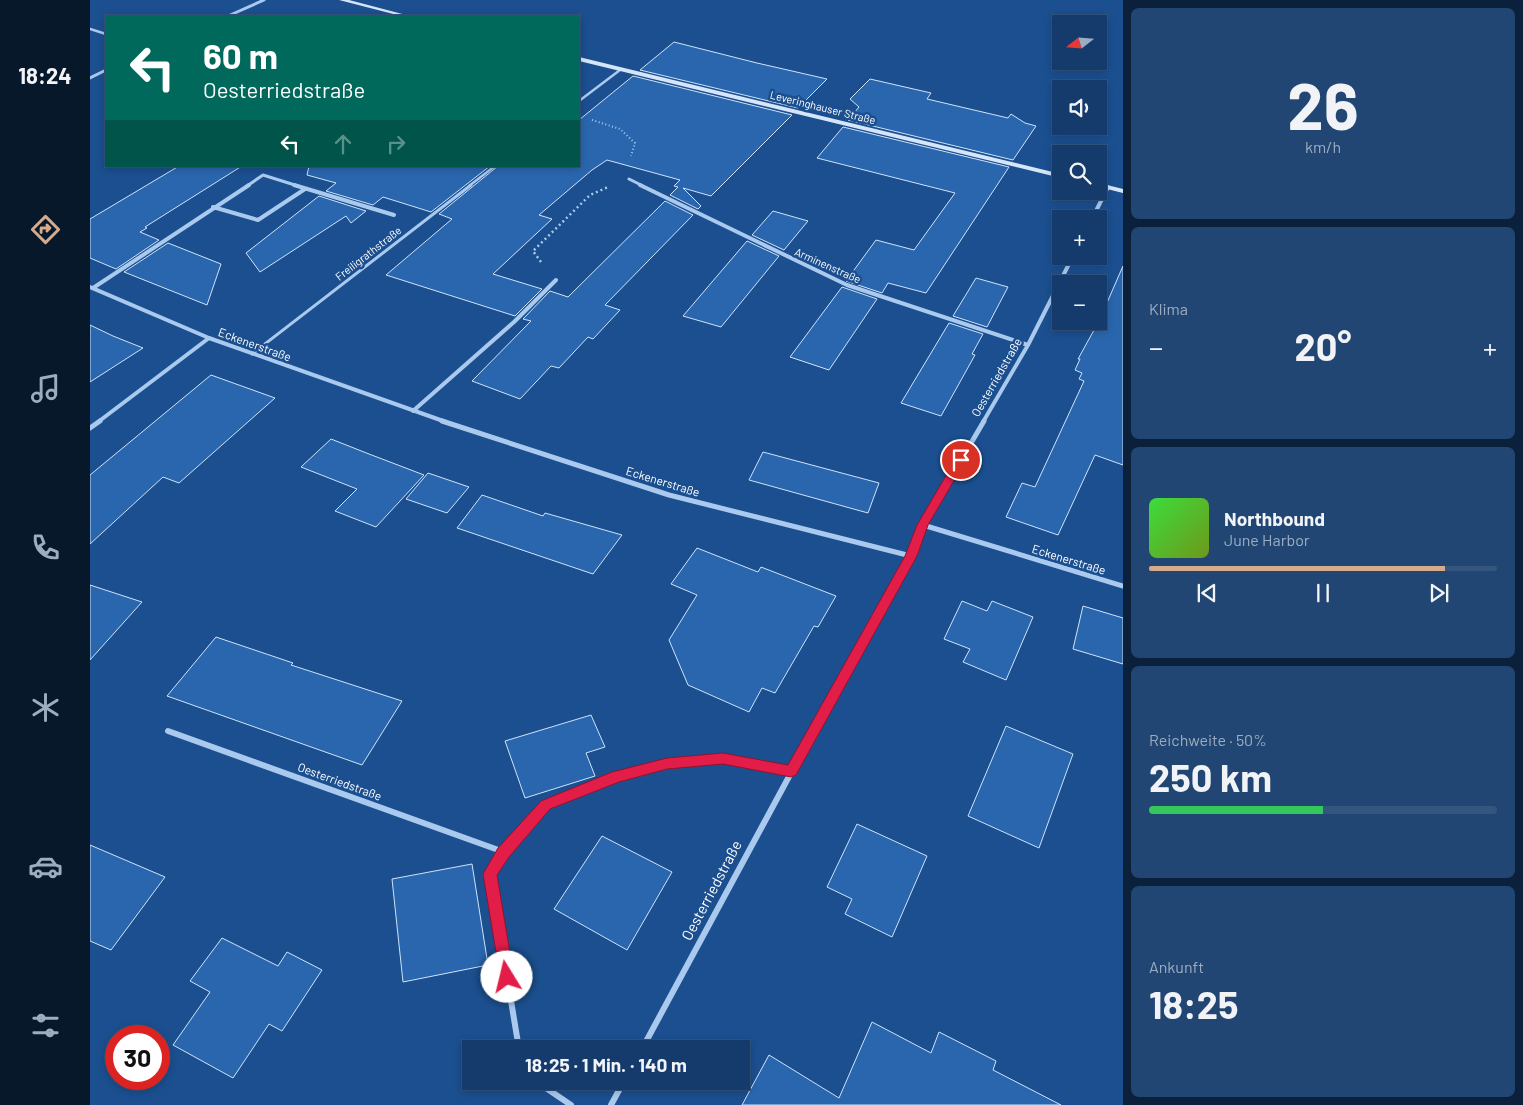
<!DOCTYPE html>
<html lang="de">
<meta charset="utf-8">
<style>
body{margin:0;font-family:Barlow,sans-serif;background:#214673;color:#f1f3f6;height:100vh;display:flex;flex-direction:column;font-size:19px;white-space:nowrap}
*{box-sizing:border-box;margin:0}
p{font-size:16px;color:#9dadc1}
.icon{flex:none;width:28px;height:28px;fill:none;stroke:currentColor;stroke-width:2;stroke-linecap:round;stroke-linejoin:round}
.map{position:relative;flex:1;overflow:hidden}
.panel{display:flex;flex-direction:column;gap:8px;padding:8px;background:#0b203b;width:400px}
.panel>*{flex:none}
.hud{position:absolute;left:15px;top:15px;width:475px;height:152px;border-radius:0px;box-shadow:0 2px 8px #0003,0 0 0 1px #33557e;background:#00695c;color:#fff;overflow:hidden}
.needle{width:32px;rotate:253deg}
.controls{position:absolute;left:962px;top:15px;display:grid;gap:10px}
.controls a{display:grid;place-items:center;width:55px;height:55px;border-radius:0px;background:#143b6b;box-shadow:0 2px 8px #0003,0 0 0 1px #33557e;font-size:25px}
.speed{position:absolute;left:15px;top:1025px;display:flex;gap:10px;font-size:25px;font-weight:700;text-align:center}
.speed>*{display:grid;place-content:center;width:65px;height:65px;border-radius:50%;background:#143b6b;box-shadow:0 2px 8px #0003,0 0 0 1px #33557e;line-height:1}
.speed .limit{border:8px solid #d22;background:#fff;color:#111}
.pin{position:absolute;display:grid;place-items:center;width:42px;height:42px;color:#fff;margin:-21px;border:2px solid #fff;border-radius:50%;box-shadow:0 1px 5px #0007}
.me{position:absolute;width:55px;margin:-28px;rotate:351deg;stroke-linejoin:round;filter:drop-shadow(0 0 4px #0008)}
.turn{display:flex;align-items:center;gap:18px;height:105px;padding:0 15px;font-size:22px}
.turn .icon{width:65px;height:65px;stroke-width:2.5}
.turn b{display:block;font-size:35px;line-height:42px}
.lanes{display:flex;align-items:center;height:48px;padding:0 15px;background:#0003;justify-content:center;gap:25px;direction:ltr}
.lanes .off{opacity:.35}
.big{font-size:38px;font-weight:700;line-height:1.1}
.panel .card{flex:1;display:flex;flex-direction:column;justify-content:center;gap:8px;min-width:0;padding:0 18px;border-radius:8px;background:#214673}
.panel .dial{align-items:center;gap:0}
.dial b{font-size:65px;line-height:1}
.song{display:flex;align-items:center;gap:15px}
.cover{width:60px;height:60px;border-radius:8px;background:linear-gradient(135deg,hsl(120 70% 55%),hsl(80 70% 35%))}
.played{height:5px;border-radius:2px;background:linear-gradient(90deg,#d6ab8b 85%,#33557e 85%)}
.keys{display:flex;justify-content:space-around;direction:ltr}
.heat{display:flex;justify-content:space-between;align-items:center;font-size:28px;direction:ltr}
.charge{height:8px;border-radius:4px;background:linear-gradient(90deg,#34c759 50%,#33557e 0)}
.trip{position:absolute;left:372px;top:1040px;width:288px;height:50px;border-radius:0px;background:#143b6b;box-shadow:0 2px 8px #0003,0 0 0 1px #33557e;font-weight:700;line-height:50px;text-align:center}
main{display:flex;flex:1;min-height:0}
.tabs{display:flex;flex-direction:column;width:90px;justify-content:space-around;align-items:center;background:#08182b;color:#9dadc1}
.tabs .icon{width:35px;height:35px}
.tabs .on{color:#d6ab8b}
.tabs b{font-size:22px;color:#f1f3f6}
.map>svg:first-child{display:block}
.building{fill:#2a66ad;stroke:#cfe3fa}
.lines{fill:none;stroke-linecap:round;stroke-linejoin:round}
.path-far1{stroke:#a9c9ee;stroke-width:2;stroke-dasharray:1 2.5;stroke-linecap:butt}
.path{stroke:#a9c9ee;stroke-width:2.5;stroke-dasharray:2 3;stroke-linecap:butt}
.service-far1{stroke:#a9c9ee;stroke-width:2.5}
.service{stroke:#a9c9ee;stroke-width:3}
.minor-far3{stroke:#a9c9ee;stroke-width:3}
.minor-far2{stroke:#a9c9ee;stroke-width:4}
.minor-far1{stroke:#a9c9ee;stroke-width:5}
.minor{stroke:#a9c9ee;stroke-width:6}
.secondary{fill:#d6e6fa;fill-rule:evenodd}
.route{fill:#e11d48;stroke:#92132f}
.labels{text-anchor:middle;dominant-baseline:central;stroke-width:5;stroke-linejoin:round;paint-order:stroke}
.far-street-label{font-size:11px;fill:#fff;stroke:#1b4f8f}
.street-label{font-size:12px;fill:#fff;stroke:#1b4f8f}
.near-street-label{font-size:15px;fill:#fff;stroke:#1b4f8f}
</style>
<main>
<nav class="tabs">
<b>18:24</b>
<svg class="icon on" aria-label="directions" viewBox="0 0 24 24"><path d="M12 3l9 9-9 9-9-9zM9 14v-3h6M13 9l2 2-2 2"/></svg>
<svg class="icon" aria-label="music" viewBox="0 0 24 24"><path d="M9 18V5l10-2v13"/><circle cx="6" cy="18" r="3"/><circle cx="16" cy="16" r="3"/></svg>
<svg class="icon" aria-label="phone" viewBox="0 0 24 24"><path d="M5 4h4l2 5-3 2q2 4 5 5l2-3 5 2v4C11 20 4 13 5 4z"/></svg>
<svg class="icon" aria-label="climate" viewBox="0 0 24 24"><path d="M12 3v18M4 7l16 10M4 17L20 7"/></svg>
<svg class="icon" aria-label="car" viewBox="0 0 24 24"><path d="M5 17H2v-5l4-1 3-4h7l3 4 3 1v5h-3M9 17h6M6 11h13"/><circle cx="7" cy="17" r="2"/><circle cx="17" cy="17" r="2"/></svg>
<svg class="icon" aria-label="filters" viewBox="0 0 24 24"><path d="M4 7h16M4 17h16"/><circle cx="9" cy="7" r="2"/><circle cx="15" cy="17" r="2"/></svg>
</nav>
<div class="map">
<svg width="1033" height="1105" viewBox="0 0 1033 1105">
<rect width="100%" height="100%" fill="#1b4f8f"/>
<path class="building" d="M584 42 667 63 737 79 708 108 550 70Z
M543 76 702 115 621 196 593 188 611 206 608 209 580 195 588 187 584 186 590 180 517 160 502 170 449 215 462 219 403 274 452 289 425 316 296 275 362 219 349 214 408 166H489V120Z
M780 79 841 93 837 99 918 118 921 114 935 123 946 126 923 160 758 120 769 107 760 99Z
M753 127 919 167 836 293 798 283 792 293 756 281 786 240 824 250 865 193 727 158Z
M89 166H152L55 227 57 228 50 232 69 240 26 269 0 258V219Z
M219 166H400L341 212 293 197 283 205 236 191 246 183 217 175Z
M229 196 276 211 261 223 256 216 170 272 156 253Z
M575 201 603 215 515 305 530 310 503 339 498 337 469 368 461 366 430 399 382 381 441 321 433 319 460 291 478 297Z
M683 211 718 221 694 250 662 235Z
M657 241 689 256 631 327 593 316Z
M78 243 131 264 117 305 34 272Z
M1033 266V465L1005 455 968 535 916 517 932 483 945 487 994 381 989 379 992 373 985 370 990 359H988L1009 321Z
M886 278 918 287 897 327 863 316Z
M752 287 787 299 739 370 700 357Z
M859 323 893 334 882 354 885 355 851 416 811 403Z
M0 325 23 336 53 348 0 382Z
M121 375 185 398 89 483 73 477 0 544V475Z
M241 439 279 454 334 475 286 527 245 511 267 489 211 467Z
M673 452 789 483 778 513 659 480Z
M338 473 379 487 357 513 316 499Z
M392 495 453 516 455 513 532 535 503 574 367 528Z
M607 548 668 572 671 567 746 596 728 627 724 626 685 693 672 688 659 712 598 685 579 640 607 595 581 584Z
M0 585 52 602 0 660Z
M872 601 897 611 902 601 943 617 916 680 873 662 880 649 854 639Z
M993 606 1033 618V664L983 649Z
M126 637 203 663 201 665 312 701 272 765 77 696Z
M501 715 515 747 496 753 505 776 435 798 415 741Z
M916 726 983 754 949 848 878 816Z
M767 824 837 856 802 937 755 914 762 899 737 887Z
M512 836 582 872 537 950 464 909Z
M0 845 75 877 21 950 0 941Z
M382 864 398 965 313 982 302 879Z
M132 938 188 966 197 952 232 970 192 1031 179 1024 143 1078 83 1045 120 992 100 981Z
M782 1022 841 1053 849 1032 906 1061 903 1070 971 1105H652L679 1055 749 1098Z"/>
<g class="lines">
<path class="path-far1" d="M502 120 530 129 545 143 541 156"/>
<path class="path" d="M451 262 443 251 500 195 518 187"/>
<path class="service-far1" d="M0 29 16 34
M489 101 530 70
M379 186 405 166"/>
<path class="service" d="M162 354 381 185"/>
<path class="minor-far3" d="M138 16 174 0
M0 78 16 70
M539 179 553 186
M157 186 173 175 208 186"/>
<path class="minor-far2" d="M204 185 304 215
M550 185 757 285 938 345
M123 207 168 220 215 189
M1002 219 1018 187
M0 287 119 338 356 422
M3 288 159 185
M323 411 424 322 466 280
M8 422 119 338
M893 422 938 345 983 256"/>
<path class="minor-far1" d="M352 421 579 495 821 556
M0 428 10 421
M833 525 1033 586
M728 722 821 556 833 525 894 421"/>
<path class="minor" d="M78 731 414 852
M429 1049 400 874 414 852 455 805 527 776 577 763 633 758 701 771
M552 1049 729 721
M450 1081 453 1086 481 1105
M521 1105 534 1081"/>
<path class="secondary" d="M249 0H259L320 16H311Z
M489 57 971 174V178L489 61Z
M1009 183 1033 189V193L1009 187Z"/>
</g>
<path class="route" d="M871 456 876 460 838 525 827 556 706 775 701 777 633 764 577 769 529 782 460 809 419 857 407 875 424 977 422 982 417 984 411 982 393 874 408 848 451 801 522 772 577 758 633 753 698 765 815 556 827 525 867 457Z"/>
<g class="labels">
<g class="far-street-label">
<text transform="translate(733 107) rotate(14)">Leveringhauser Straße</text>
<text transform="translate(278 253) rotate(-38)">Freiligrathstraße</text>
<text transform="translate(738 265) rotate(24)">Arminenstraße</text>
</g>
<g class="street-label">
<text transform="translate(165 344) rotate(20)">Eckenerstraße</text>
<text transform="translate(906 377) rotate(-60)">Oesterriedstraße</text>
<text transform="translate(573 481) rotate(17)">Eckenerstraße</text>
<text transform="translate(979 559) rotate(17)">Eckenerstraße</text>
<text transform="translate(250 781) rotate(20)">Oesterriedstraße</text>
</g>
<g class="near-street-label">
<text transform="translate(621 890) rotate(-62)">Oesterriedstraße</text>
</g>
</g>
</svg>
<div class="controls">
<a><svg class="needle" viewBox="-14 -14 28 28"><path d="M0-13l5 13h-10z" fill="#e53935"/><path d="M0 13l5-13h-10z" fill="#9dadc1"/></svg></a>
<a><svg class="icon" aria-label="sound" viewBox="0 0 24 24"><path d="M4 9h4l5-4v14l-5-4H4zM17 9q2 3 0 6"/></svg></a>
<a><svg class="icon" aria-label="search" viewBox="0 0 24 24"><circle cx="10" cy="10" r="6"/><path d="M15 15l6 6"/></svg></a>
<a>+</a>
<a>−</a>
</div>
<div class="speed"><div class="limit">30</div></div>
<div class="pin" style="left:871px;top:460px;background:#d93025"><svg class="icon" aria-label="arrive" viewBox="0 0 24 24"><path d="M6 21V4h12l-3 4 3 4H6"/></svg></div>
<svg class="me" style="left:417px;top:977px" viewBox="-20 -20 40 40"><circle r="19" fill="#fff"/><path d="M0-13L10 11 0 6-10 11z" fill="#e11d48"/></svg>
<div class="trip">18:25 · 1 Min. · 140 m</div>
<div class="hud">
<div class="turn"><svg class="icon" aria-label="left" viewBox="0 0 24 24"><path d="M17 20v-9H6M10 6l-5 5 5 5"/></svg><div><b>60 m</b>Oesterriedstraße</div></div>
<div class="lanes"><svg class="icon" aria-label="left" viewBox="0 0 24 24"><path d="M17 20v-9H6M10 6l-5 5 5 5"/></svg><svg class="icon off" aria-label="ahead" viewBox="0 0 24 24"><path d="M12 20V5M6 11l6-6 6 6"/></svg><svg class="icon off" aria-label="right" viewBox="0 0 24 24"><path d="M7 20v-9h11M14 6l5 5-5 5"/></svg></div>
</div>
</div>
<section class="panel">
<div class="card dial"><b>26</b><p>km/h</p></div>
<div class="card"><p>Klima</p>
<div class="heat"><a>−</a><b class="big">20°</b><a>+</a></div>
</div>
<div class="card">
<div class="song"><i class="cover"></i><div><b>Northbound</b><p>June Harbor</p></div></div>
<div class="played"></div>
<div class="keys"><svg class="icon" aria-label="previous" viewBox="0 0 24 24"><path d="M18 5L8 12l10 7zM5 5v14"/></svg><svg class="icon" aria-label="pause" viewBox="0 0 24 24"><path d="M8 5v14M16 5v14"/></svg><svg class="icon" aria-label="next" viewBox="0 0 24 24"><path d="M6 5l10 7-10 7zM19 5v14"/></svg></div>
</div>
<div class="card"><p>Reichweite · 50%</p><b class="big">250 km</b><div class="charge"></div></div>
<div class="card"><p>Ankunft</p><b class="big">18:25</b></div>
</section>
</main>
